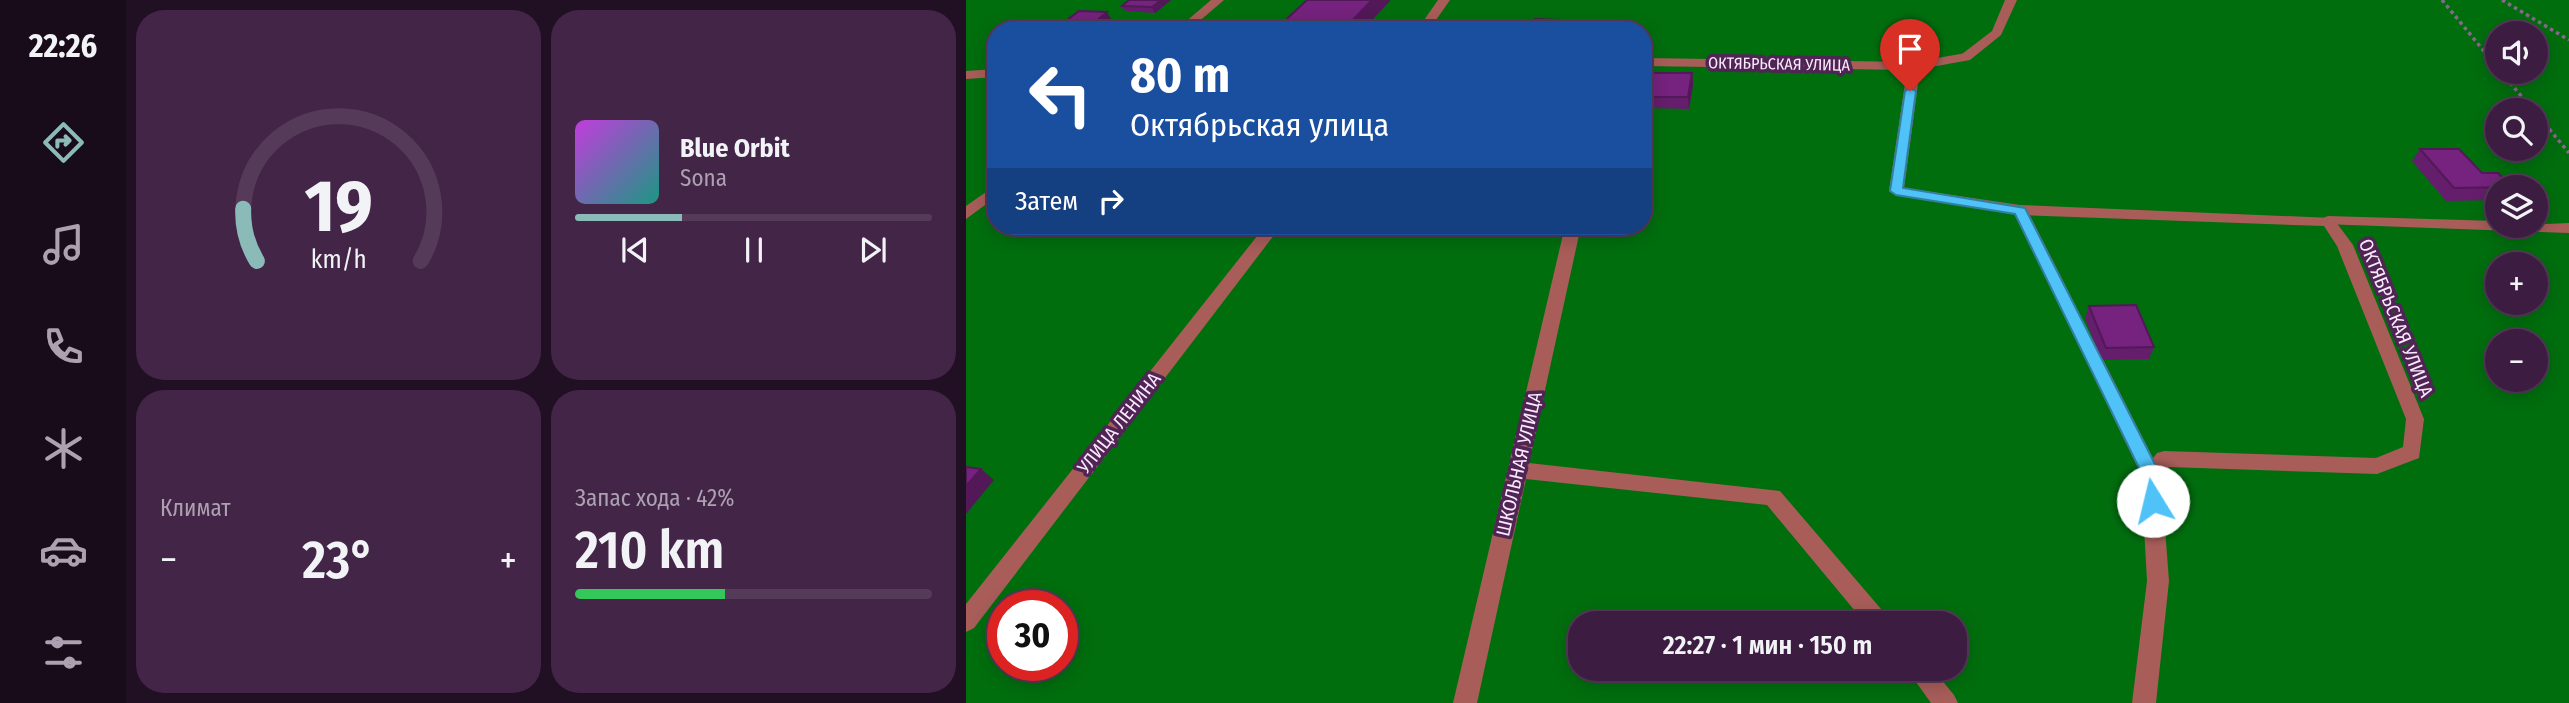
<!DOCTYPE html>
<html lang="ru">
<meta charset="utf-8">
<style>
body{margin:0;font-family:"Fira Sans Condensed",sans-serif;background:#432547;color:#f1f3f6;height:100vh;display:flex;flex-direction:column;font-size:26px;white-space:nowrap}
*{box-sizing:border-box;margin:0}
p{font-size:23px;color:#aca1b1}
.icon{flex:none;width:38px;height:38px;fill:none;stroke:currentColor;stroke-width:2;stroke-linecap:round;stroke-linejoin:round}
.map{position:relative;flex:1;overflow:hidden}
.panel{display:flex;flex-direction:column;gap:10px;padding:10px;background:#210f23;width:840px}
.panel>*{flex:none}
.hud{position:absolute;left:21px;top:21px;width:665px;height:214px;border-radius:28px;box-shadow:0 4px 18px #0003,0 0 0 2px #553a59;background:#1a4fa0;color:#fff;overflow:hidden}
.controls{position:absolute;left:1519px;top:21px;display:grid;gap:14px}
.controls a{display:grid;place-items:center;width:63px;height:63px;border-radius:50%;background:#3c1c40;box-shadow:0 4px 18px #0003,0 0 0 2px #553a59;font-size:35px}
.speed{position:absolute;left:21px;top:590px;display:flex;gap:14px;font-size:35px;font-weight:700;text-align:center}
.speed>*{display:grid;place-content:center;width:91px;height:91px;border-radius:50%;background:#3c1c40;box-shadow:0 4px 18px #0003,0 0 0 2px #553a59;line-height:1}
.speed .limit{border:10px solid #d22;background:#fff;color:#111}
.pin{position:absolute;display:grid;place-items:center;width:60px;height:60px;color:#fff;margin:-72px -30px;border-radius:50% 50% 50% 0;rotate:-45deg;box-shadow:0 0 7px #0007}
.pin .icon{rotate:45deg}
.me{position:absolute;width:77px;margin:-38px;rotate:351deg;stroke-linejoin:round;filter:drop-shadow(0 0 5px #0008)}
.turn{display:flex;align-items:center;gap:24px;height:147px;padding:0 28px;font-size:32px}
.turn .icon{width:91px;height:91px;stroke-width:2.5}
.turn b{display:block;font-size:49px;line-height:60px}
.then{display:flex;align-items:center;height:66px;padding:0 28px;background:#0003;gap:14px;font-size:26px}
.big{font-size:52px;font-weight:600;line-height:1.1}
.panel .widget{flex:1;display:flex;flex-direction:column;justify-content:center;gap:10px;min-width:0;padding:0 24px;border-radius:28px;background:#432547}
.panel .dial{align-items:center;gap:0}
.dial svg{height:182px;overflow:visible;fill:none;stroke:#553a59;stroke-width:7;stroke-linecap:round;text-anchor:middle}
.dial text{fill:#f1f3f6;stroke:none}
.song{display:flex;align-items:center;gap:21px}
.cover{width:84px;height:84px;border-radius:10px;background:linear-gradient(135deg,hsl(290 70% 55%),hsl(170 70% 35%))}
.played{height:7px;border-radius:4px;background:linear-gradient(90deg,#8bbbb9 30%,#553a59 30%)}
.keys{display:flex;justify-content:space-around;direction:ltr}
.heat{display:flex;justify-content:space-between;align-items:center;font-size:38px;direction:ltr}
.charge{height:10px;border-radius:5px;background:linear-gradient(90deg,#34c759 42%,#553a59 0)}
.panel .tiles{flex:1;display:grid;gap:10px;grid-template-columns:repeat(2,1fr)}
.trip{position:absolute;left:602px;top:611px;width:399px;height:70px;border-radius:28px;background:#3c1c40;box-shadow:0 4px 18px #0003,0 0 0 2px #553a59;font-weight:600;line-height:70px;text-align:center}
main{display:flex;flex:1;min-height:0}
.dock{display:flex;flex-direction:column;width:126px;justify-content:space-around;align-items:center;background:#180b1a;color:#aca1b1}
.dock .icon{width:49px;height:49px}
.dock .current{color:#8bbbb9}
.dock b{font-size:32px;color:#f1f3f6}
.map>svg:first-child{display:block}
.green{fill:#016e0e;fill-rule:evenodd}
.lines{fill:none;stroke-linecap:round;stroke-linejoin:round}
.path{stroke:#8a688e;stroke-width:3.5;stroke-dasharray:3.5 3.5;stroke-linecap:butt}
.lane{fill:#a85d59;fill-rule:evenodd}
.street{fill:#a85d59;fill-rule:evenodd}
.wall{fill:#651e6c}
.shaded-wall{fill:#521858}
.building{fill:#75237e;stroke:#521858;stroke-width:2}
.route{fill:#4fc3f7;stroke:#337fa1;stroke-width:2}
.labels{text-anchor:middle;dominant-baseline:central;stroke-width:7;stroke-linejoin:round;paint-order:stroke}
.far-street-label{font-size:16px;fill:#faeafc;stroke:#502555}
.street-label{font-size:19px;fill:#faeafc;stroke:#502555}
</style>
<main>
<nav class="dock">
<b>22:26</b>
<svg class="icon current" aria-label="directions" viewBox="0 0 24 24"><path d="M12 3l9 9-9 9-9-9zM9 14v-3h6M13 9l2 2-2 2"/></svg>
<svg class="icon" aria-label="music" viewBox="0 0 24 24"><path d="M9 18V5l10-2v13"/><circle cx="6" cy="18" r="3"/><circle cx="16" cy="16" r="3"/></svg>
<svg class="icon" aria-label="phone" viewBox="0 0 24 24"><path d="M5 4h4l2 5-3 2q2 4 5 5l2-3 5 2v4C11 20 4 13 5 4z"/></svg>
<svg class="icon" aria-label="climate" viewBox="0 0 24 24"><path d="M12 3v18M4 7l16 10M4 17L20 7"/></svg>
<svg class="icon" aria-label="car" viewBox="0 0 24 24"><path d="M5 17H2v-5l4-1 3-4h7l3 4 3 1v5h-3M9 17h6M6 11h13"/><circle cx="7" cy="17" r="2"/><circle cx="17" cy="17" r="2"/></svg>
<svg class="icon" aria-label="filters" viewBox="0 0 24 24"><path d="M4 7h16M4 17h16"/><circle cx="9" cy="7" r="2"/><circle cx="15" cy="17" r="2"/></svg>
</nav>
<section class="panel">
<div class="tiles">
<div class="widget dial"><svg viewBox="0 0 100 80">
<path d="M14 69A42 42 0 1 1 86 69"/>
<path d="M14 69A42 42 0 0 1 8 46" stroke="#8bbbb9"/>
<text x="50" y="56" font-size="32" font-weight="700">19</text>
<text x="50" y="72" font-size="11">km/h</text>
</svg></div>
<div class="widget">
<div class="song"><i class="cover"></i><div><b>Blue Orbit</b><p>Sona</p></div></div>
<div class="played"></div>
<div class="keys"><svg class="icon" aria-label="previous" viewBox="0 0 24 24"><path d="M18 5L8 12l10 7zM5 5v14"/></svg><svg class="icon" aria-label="pause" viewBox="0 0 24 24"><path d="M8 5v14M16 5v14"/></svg><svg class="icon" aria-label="next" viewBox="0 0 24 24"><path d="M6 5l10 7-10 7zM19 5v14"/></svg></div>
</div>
<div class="widget"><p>Климат</p>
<div class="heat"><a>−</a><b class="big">23°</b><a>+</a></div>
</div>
<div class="widget"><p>Запас хода · 42%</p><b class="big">210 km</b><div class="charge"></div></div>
</div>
</section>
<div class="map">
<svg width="1603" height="703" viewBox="0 0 1603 703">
<rect width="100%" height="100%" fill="#502555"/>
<path class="green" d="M0 0H1603V703H0ZM30 30H677V226H30ZM1531 33H1570V72H1531ZM1531 110H1570V149H1531ZM1531 187H1570V226H1531ZM1531 264H1570V303H1531ZM1531 341H1570V380H1531ZM37 606H96V665H37ZM614 623H989V668H614Z"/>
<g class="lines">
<path class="path" d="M1476 0 1531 67
M1536 0 1603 40
M1535 72 1567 110
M1570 113 1603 153"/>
<path class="lane" d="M1039 0H1051L1035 35 1004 60H996V54L1026 31Z
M1054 205 1061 210 1192 468 1195 474 1192 480 1185 482 1178 480 1047 210Z
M1362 216 1531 221V226L1603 223V233L1357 224 1354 221 1357 218Z"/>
<path class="street" d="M245 0H258L223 30H210Z
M472 0H484L463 30H451Z
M1000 53 1004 54V60L954 69 938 188 1054 205 1367 218 1387 245 1458 419 1453 458 1411 474 1203 467 1195 476 1203 581 1190 703H1166L1181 581 1175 474 1191 453 1198 451 1410 458 1437 447 1440 419 1371 246 1358 226 1054 215 930 195 923 191 941 70 677 66V58L948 62Z
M30 69V77L0 79V71Z
M30 185V197L0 219V206Z
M299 226H315L8 628 0 632V604Z
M599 226H615L563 463 814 491 921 616 924 623H899L801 505 560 479 511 703H487Z
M940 668H966L988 695 992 703H965Z"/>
</g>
<path class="wall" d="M163 0H205L189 13 159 11 156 6Z
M726 73 727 85 723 109 680 108 679 97Z
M1454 149 1516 173 1531 187V200L1480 201 1446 161Z
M1123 306 1188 347 1183 359 1135 360 1119 318Z"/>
<path class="shaded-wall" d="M195 0H205L189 13 186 7Z
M406 0H424V1L397 30H377Z
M141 12 147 23 139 30H119Z
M726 73 727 85 723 109 722 97Z
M15 469 28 480 0 514V486Z"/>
<path class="building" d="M163 0H195L186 7 156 6Z
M341 0H406L377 30 310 29Z
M113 11 141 12 119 30H88Z
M569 19 667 23 665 30H563Z
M684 73H726L722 97H679Z
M1454 149H1493L1516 173H1532L1546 187 1488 188Z
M1170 305 1188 347 1140 348 1123 306Z
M0 467 15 469 0 486Z"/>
<path class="route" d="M944 88 950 91 937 188 1059 208 1194 474 1196 501 1193 507H1180L1176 474 1049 214 930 195 924 191 939 91Z"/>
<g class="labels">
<g class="far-street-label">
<text transform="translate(813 64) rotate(1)">ОКТЯБРЬСКАЯ УЛИЦА</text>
</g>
<g class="street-label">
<text transform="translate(1430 318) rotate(68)">ОКТЯБРЬСКАЯ УЛИЦА</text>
<text transform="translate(153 423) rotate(-52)">УЛИЦА ЛЕНИНА</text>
<text transform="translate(553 464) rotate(-77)">ШКОЛЬНАЯ УЛИЦА</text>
</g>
</g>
</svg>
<div class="controls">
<a><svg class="icon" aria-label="sound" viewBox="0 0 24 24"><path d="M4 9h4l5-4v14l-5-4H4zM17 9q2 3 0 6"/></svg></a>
<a><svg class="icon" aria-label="search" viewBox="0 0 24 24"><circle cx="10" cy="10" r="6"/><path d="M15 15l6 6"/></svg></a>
<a><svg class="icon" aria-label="layers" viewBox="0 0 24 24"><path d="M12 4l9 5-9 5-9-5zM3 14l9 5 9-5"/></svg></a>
<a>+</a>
<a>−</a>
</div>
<div class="speed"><div class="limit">30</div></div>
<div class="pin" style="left:944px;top:91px;background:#d93025"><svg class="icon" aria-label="arrive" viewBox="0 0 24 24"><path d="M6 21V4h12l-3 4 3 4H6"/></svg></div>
<svg class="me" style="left:1187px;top:501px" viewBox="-20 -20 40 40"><circle r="19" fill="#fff"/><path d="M0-13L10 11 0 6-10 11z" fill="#4fc3f7"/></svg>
<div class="trip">22:27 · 1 мин · 150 m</div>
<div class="hud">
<div class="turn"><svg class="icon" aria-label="left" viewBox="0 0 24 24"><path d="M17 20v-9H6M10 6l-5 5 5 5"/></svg><div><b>80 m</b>Октябрьская улица</div></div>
<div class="then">Затем<svg class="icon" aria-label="right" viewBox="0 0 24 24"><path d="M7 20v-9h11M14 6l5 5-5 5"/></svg></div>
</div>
</div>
</main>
